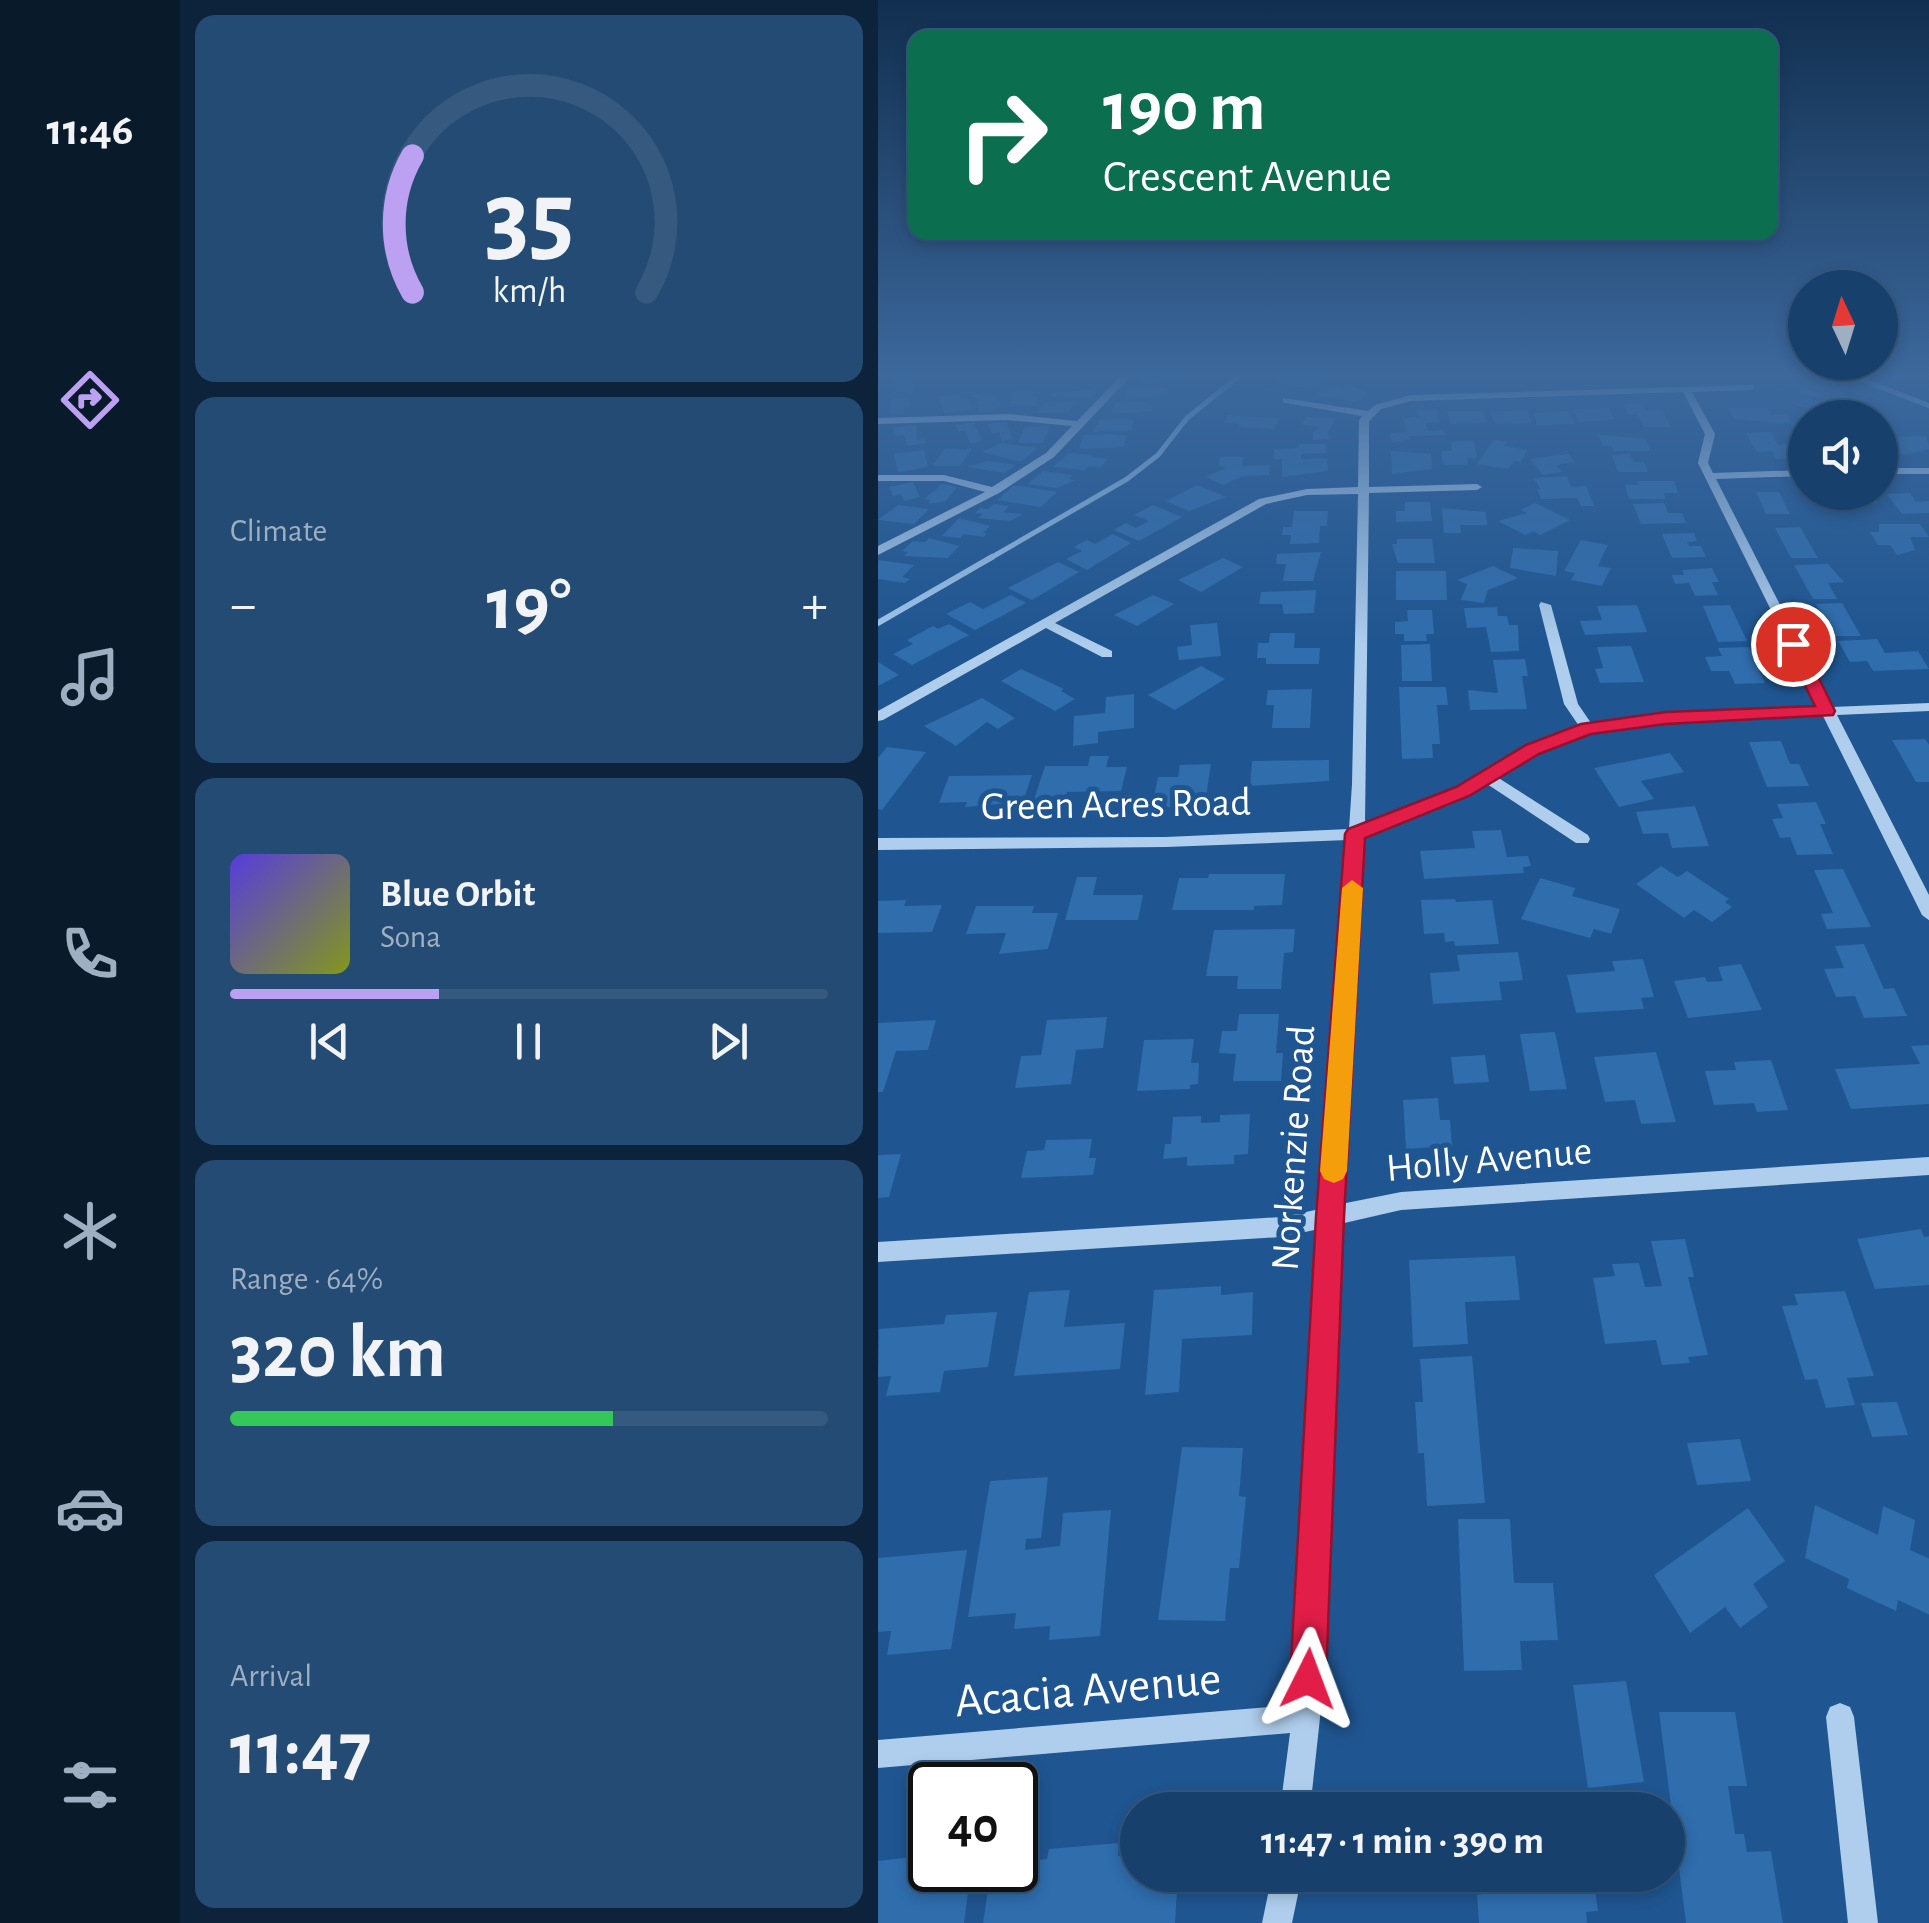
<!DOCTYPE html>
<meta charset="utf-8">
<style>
body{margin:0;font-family:"Alegreya Sans",sans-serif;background:#244b74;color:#f1f3f6;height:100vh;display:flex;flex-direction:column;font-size:38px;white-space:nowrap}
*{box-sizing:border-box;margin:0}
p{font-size:32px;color:#9eafc2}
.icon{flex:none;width:55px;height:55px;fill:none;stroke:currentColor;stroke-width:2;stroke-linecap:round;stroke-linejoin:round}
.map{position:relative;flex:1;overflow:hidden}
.details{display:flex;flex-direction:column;gap:15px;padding:15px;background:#0d233b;width:698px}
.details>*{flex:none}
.top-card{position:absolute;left:30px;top:30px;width:870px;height:210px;border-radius:20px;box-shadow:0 5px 15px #0003,0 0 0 2px #36597f;background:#0b6e4f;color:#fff;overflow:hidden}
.needle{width:65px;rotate:356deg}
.fabs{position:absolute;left:910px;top:270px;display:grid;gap:20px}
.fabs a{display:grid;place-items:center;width:110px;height:110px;border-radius:50%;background:#17406c;box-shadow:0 5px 15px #0003,0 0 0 2px #36597f;font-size:50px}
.speed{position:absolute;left:30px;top:1762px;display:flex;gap:20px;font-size:50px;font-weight:700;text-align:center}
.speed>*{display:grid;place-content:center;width:130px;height:130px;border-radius:50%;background:#17406c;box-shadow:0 5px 15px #0003,0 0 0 2px #36597f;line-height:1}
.speed .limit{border:5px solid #111;border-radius:15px;background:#fff;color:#111}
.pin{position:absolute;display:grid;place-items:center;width:85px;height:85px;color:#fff;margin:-42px;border:5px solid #fff;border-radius:50%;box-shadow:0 2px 10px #0007}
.me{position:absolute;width:110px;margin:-55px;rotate:3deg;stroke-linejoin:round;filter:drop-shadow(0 0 8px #0008)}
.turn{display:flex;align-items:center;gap:35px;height:210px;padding:0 30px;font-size:45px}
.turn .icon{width:130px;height:130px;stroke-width:2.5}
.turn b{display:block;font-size:70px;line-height:85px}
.big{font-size:75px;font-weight:700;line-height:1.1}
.details .widget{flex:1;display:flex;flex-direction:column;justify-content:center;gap:15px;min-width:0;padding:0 35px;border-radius:20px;background:#244b74}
.details .dial{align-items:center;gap:0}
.dial svg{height:260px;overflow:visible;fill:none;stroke:#36597f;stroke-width:7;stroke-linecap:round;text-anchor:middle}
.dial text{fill:#f1f3f6;stroke:none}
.song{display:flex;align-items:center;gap:30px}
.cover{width:120px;height:120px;border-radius:15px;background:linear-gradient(135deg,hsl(250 70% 55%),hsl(70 70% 35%))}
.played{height:10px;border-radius:5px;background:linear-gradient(90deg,#bca0f2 35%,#36597f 35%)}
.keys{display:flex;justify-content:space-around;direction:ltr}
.heat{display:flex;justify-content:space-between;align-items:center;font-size:55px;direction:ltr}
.charge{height:15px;border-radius:8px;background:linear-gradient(90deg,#34c759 64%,#36597f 0)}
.trip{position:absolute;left:242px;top:1792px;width:565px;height:100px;border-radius:50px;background:#17406c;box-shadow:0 5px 15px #0003,0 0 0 2px #36597f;font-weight:700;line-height:100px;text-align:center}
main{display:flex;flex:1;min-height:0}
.tab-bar{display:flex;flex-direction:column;width:180px;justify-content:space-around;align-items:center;background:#091a2b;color:#9eafc2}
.tab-bar .icon{width:70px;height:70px}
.tab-bar .on{color:#bca0f2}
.tab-bar b{font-size:45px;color:#f1f3f6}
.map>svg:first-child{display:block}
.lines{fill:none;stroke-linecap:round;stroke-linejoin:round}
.stream-far1{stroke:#a3c9ee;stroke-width:5}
.stream{stroke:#a3c9ee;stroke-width:6}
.building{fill:#2f6dad}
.minor{fill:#afceed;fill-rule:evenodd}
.route{fill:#e11d48;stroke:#92132f;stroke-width:2.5}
.slow{fill:#f59e0b}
.labels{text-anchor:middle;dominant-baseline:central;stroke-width:10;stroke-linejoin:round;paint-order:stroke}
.street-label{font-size:40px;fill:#fff;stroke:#1f5590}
.near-street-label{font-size:48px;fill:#fff;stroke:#1f5590}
</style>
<main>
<nav class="tab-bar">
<b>11:46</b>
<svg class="icon on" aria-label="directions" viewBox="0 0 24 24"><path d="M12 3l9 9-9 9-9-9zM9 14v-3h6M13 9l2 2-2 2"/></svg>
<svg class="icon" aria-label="music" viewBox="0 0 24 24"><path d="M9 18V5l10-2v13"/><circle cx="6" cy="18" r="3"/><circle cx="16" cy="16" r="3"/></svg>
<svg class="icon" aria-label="phone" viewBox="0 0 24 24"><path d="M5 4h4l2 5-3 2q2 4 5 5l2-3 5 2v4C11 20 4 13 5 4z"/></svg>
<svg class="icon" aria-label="climate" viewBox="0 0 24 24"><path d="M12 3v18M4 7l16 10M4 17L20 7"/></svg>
<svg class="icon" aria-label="car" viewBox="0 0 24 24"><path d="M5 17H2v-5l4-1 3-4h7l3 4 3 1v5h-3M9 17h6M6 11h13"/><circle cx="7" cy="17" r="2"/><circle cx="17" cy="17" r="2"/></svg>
<svg class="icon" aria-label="filters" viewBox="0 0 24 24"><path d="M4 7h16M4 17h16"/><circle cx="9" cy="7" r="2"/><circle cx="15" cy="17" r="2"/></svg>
</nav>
<section class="details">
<div class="widget dial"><svg viewBox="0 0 100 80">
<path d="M14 69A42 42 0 1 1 86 69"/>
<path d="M14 69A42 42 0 0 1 14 27" stroke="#bca0f2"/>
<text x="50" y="56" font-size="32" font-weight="700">35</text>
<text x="50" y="72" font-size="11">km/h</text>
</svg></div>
<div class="widget"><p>Climate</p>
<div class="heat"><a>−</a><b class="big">19°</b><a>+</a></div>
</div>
<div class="widget">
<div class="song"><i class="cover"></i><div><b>Blue Orbit</b><p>Sona</p></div></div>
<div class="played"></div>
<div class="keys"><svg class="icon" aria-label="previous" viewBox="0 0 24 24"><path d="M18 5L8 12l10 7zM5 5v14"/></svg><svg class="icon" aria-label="pause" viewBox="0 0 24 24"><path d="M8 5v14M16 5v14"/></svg><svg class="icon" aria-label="next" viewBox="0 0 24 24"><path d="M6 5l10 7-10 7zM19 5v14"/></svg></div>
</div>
<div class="widget"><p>Range · 64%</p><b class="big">320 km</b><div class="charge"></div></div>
<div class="widget"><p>Arrival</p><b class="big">11:47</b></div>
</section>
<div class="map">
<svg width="1052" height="1923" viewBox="0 0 1052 1923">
<rect width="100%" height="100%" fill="#1f5590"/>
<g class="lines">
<path class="stream-far1" d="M977 377 1052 406
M109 560 249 479 280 455 309 418 360 377"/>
<path class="stream" d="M0 623 114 557"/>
</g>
<path class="building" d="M23 377H35L36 392 18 391 13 379Z
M260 377H302V382L262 385Z
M402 377 408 378 443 377 437 388 397 385Z
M955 380 966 395 949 398 922 394 924 388 938 391 927 388 922 381Z
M453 384 466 388 471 384 490 393 477 402 438 395Z
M275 386 289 388V395L248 400 249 390Z
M216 389 214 398 172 397 173 394Z
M156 391 154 397 160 396 157 406 131 407 136 392Z
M109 393 117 395 123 407 118 408 119 411 102 413 98 402 102 401 94 395Z
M81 394 84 400 90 399 94 409 66 414 61 397Z
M21 398 30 399 32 407 25 408 27 414H11L12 400Z
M924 400 945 402 966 406 958 418 928 419 920 418 924 412 935 414 938 410 920 406Z
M199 401 191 412 159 413 166 403Z
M260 402 275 404 274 411 233 414 237 403Z
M764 403 768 410 784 409 793 427H766L760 415H751L745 404Z
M731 408 737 419 722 421 700 422 695 409Z
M850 408H889L893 415 909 414 915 424 856 419Z
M558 409 561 422 548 423 550 431 565 430 567 435 531 436 532 439 514 443 512 433 528 432 525 418 540 417 538 410Z
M649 410 654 423 617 424 612 412Z
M569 411H605L609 423 572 424Z
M691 411 696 424 659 425 655 413Z
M350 415 376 417 401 418 396 429 360 427 362 424 346 423Z
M428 417 459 418 449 432 452 439 435 440V432L443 427 424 425Z
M242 419 255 420 254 430 215 432 221 420Z
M128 421 134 439 124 441 121 432 114 434 110 424Z
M96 422 104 441 92 443 87 431 80 432 78 425Z
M38 424 39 440 46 439 48 443 30 446 26 435 18 436 15 428Z
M172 426 165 443H140L147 427Z
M892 432 900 445 910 444 919 458 898 459 894 451 879 452 868 433Z
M234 434 248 436 246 447 204 449 201 446 207 435Z
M721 435 768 439 772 451H736L734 446H724Z
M1048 436 1052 449 1024 455 1009 437Z
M616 440 629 442 626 446 650 450 642 462 636 461 630 469 599 464Z
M596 441 599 458H589L590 465H565L563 451H574L573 442Z
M124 443 159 448 143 462 104 452Z
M421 444H447L448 453 423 454V459L449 458 450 471 404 477V459H396V449L421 448Z
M67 448 85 450 94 448 82 466H55Z
M46 450 50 467 20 472 16 454Z
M513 451 553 454 554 469 514 474Z
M191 453 215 455 213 457 230 459 223 467 211 466 207 470 175 467Z
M690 454 697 462 678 465 684 472 665 475 652 459Z
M752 454 755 462H766L770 472H740L734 455Z
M342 457H365L364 466 392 465 391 475 365 476 345 485 328 477 348 468 341 465Z
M110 461 137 465 127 473 89 467Z
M165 471 194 475 190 479 197 480 179 488 150 484Z
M689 476 693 487 708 486 716 506H703L699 498 663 499 659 489H663L655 478Z
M759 481H796L800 493H786L787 499H751L747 485H760Z
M35 482 42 497 26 501 23 494 15 496 11 487Z
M64 484 79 487 68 501 50 504 53 500 46 499Z
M319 485 348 497 311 511 288 501Z
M135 486H142L179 492 163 507 119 500Z
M878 492H901L912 514H888Z
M960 492H992L1000 503 953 505 947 495Z
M1032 493 1038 502 1052 501V513L1024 514 1009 494Z
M527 502H552L554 521 518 522V511H527Z
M657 503 692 520 662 535 655 531 647 535 620 521 649 513 643 510Z
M786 503 790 513H804L808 523 763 524 755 504Z
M116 504 131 506 125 512 145 514 132 521 100 518 105 514 97 513 102 508 110 509Z
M20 505 51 509 36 524 0 520Z
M275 505 304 517 261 541 236 530 248 523 258 528 271 521 256 515Z
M564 508 608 512 609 525H582L583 533H566Z
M416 511H450L449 526H442L441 543 412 544 413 535H404L405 527H414Z
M81 518 112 526 105 533 109 534 105 537 86 534 82 538 64 536Z
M1001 524H1042L1051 537H1032L1037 550 1019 555 1012 545H1000L992 532H1001Z
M922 527 940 558H913L897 528Z
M816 533 819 541 809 542 811 546H823L828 557 794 558 784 534Z
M235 534 253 543 209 570 188 559 204 551 196 547 209 540 217 544Z
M51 538 81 546 70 558 26 556 30 552 24 551 35 541 47 542Z
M519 539H554L557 563H520L514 544H519Z
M703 540 730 545 720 566 733 568 724 586 693 580 697 573 686 571Z
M635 548 680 551 678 576 632 568Z
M443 552 435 581H405L408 564H398L399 554Z
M345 558 365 567 323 592 300 580Z
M0 560 36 565 24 577 32 579 27 583 0 579Z
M180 562 201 572 154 600 130 588Z
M950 564 966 582 950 583 959 599H935L916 565Z
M615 566 640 578 610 590 606 603 583 600 589 584 579 580Z
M834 568 841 582H834L840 595 817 596 811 583 797 584 794 575H806L804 570Z
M518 571H568L569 600H518Z
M438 590 436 613 406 614 404 604H381L383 592Z
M133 595 148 603 97 630 68 614 92 602 105 609Z
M275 595 296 604 259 626 236 615Z
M964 603 983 636H956L938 604Z
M759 605 769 632 707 635 702 621 724 620 719 606Z
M852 605 869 641 840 642 825 606Z
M619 607 620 616H629L631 625H640L641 651 613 652 608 627 589 628 586 608Z
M529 610H554L556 634H548L549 641H526V634H517V622L530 621Z
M339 623 343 656 301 660 299 647 314 645 312 625Z
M71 624 91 635 34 665 15 654 35 644 29 640 55 626 60 629Z
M392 633H417L416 648H442L441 664H388V658H379L380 643H391Z
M999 639 1007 653 1040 651 1051 669 995 671 989 661 972 662 960 641Z
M552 644 554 681H524L523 645Z
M753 646 766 682 722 683 717 669 725 668 719 647Z
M871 647 887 683 857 684 851 671H833L827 657 844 656 840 648Z
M647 659 650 676H644L649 709 592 710 590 690 620 693 615 660Z
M0 662 21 675 0 686Z
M323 666 347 679 297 710 270 695Z
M143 669 186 689 183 691 197 699 177 711 123 681Z
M521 687H568L570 705H559L562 744H554L555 758 524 759Z
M434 689 432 728H394L396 705H388L390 690Z
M256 694V728L220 732V743L195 746 196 716 227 713 228 697Z
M104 698 137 718 120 729 109 722 78 746 46 726Z
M1047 739 1052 746V782H1038L1014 740Z
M903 741 912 764H921L931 786 889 787 871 742Z
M9 747 48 752 4 810 0 809V758Z
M792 753 806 772 763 781 776 799 741 807 716 768Z
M212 756H231L228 767H249L243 791 189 792 184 809H153L167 766H210Z
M451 760V781L372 786 374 761Z
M333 764 328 797 302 802 301 807H274L280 777H300L302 765Z
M154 775 145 802 87 807 89 802 61 803 71 776Z
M938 802 948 824H942L955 854 919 855 912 837 902 838 894 819 905 818 899 804Z
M817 806 831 846 794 848 790 833 765 834 758 812Z
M623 830 629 857 650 856 653 866 645 867 646 873 546 879 542 851 597 848 594 831Z
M783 866 800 877 809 871 851 899 847 902 854 907 834 922 816 910 806 918 758 884Z
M965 869 993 927 949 929 943 914 955 913 936 870Z
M331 874H407L404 905 376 906V910H294L301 878H330Z
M199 877H219L215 895H265L260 920H187Z
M662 878 697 888 694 896 742 909 733 934 716 929 712 938 643 919Z
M577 899 578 902 614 900 621 944 577 946 576 941 567 942 566 933 546 934 543 900Z
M28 900 26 906 64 905 54 932 0 933V901Z
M98 906H156L154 913H180L170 949 121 954 128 933 88 934Z
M417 929 415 952 406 953 403 989H359L360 976H328L336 930Z
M986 944 1006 989 1016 988 1029 1016 986 1018 977 996 958 997 946 969 966 968 957 946Z
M640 952 645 980 621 982 624 1000 555 1004 552 973 582 971 579 955Z
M765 959 776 997 763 998 766 1009 698 1013 689 975 737 971 734 961Z
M863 964 884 1010 810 1018 796 981 827 977 829 982 845 981 840 967Z
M361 1014H401L398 1053H405L403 1081H355L358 1054 341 1053 344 1031H359Z
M229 1017 225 1048 198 1050 193 1084 137 1088 143 1056 163 1055 169 1020Z
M58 1020 50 1050 18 1051 5 1092H0V1023Z
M677 1032 689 1089 652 1091 642 1034Z
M316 1039 313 1063H321L320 1084 312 1085V1089L259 1091 266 1040Z
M1052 1045V1104L973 1109 957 1069 1042 1064 1033 1046Z
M778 1052 798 1122 763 1124 757 1100 727 1102 716 1057Z
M607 1055 611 1082 576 1084 573 1057Z
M893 1060 910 1110 879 1112 876 1103 836 1105 827 1071 858 1070 856 1062Z
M560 1098 562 1120H572L574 1146 528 1149 525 1100Z
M372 1114 370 1154 356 1155V1164L309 1166V1157L285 1159 287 1144H293L295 1117 323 1116V1123L342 1122V1115Z
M214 1139 211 1158H218L215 1175 143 1178 149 1151 166 1150 168 1140Z
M23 1154 11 1197 0 1198V1155Z
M1043 1229 1046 1237 1052 1236V1285L997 1289 979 1239Z
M807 1239 816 1277H810L830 1355 810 1357 812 1363 784 1365 778 1340 727 1344 715 1278 737 1276 734 1264 761 1263 767 1287 784 1286 773 1241Z
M637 1256 642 1300 587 1302 590 1344 535 1347 531 1260Z
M343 1286V1295L375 1292 374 1335 304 1339 301 1392 267 1395 276 1290Z
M192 1290 186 1327 247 1323 242 1369 136 1376 151 1292Z
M967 1291 996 1376 969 1378 977 1405 948 1408 939 1379 927 1380 904 1306 920 1305 916 1294Z
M119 1312 110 1367 66 1371 62 1392 8 1396 13 1376 0 1377 1 1329 66 1324 68 1315Z
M594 1356 607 1503 549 1506 546 1453H540L537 1402H545L542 1359Z
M1019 1402 1030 1435 994 1437 983 1403Z
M862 1439 873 1481 819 1485 809 1443Z
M304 1447 365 1448 361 1496 368 1497 361 1568H352L347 1621 280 1620Z
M170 1477 163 1538 148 1539 147 1550 182 1546 185 1513 233 1510 222 1636 171 1640 172 1626 136 1629 138 1613 90 1617 112 1481Z
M937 1505 1000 1535 1005 1506 1037 1520 1032 1550 1052 1559V1615L1020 1600 1018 1611 969 1588 971 1579 927 1558Z
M870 1508 907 1561 875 1584 890 1607 862 1628 847 1607 812 1633 776 1575Z
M580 1519H632L636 1583H675L680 1640 642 1641 644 1670 586 1671Z
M89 1550 73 1649 9 1655 13 1631 0 1632V1558Z
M748 1681 766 1782 710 1788 695 1685Z
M781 1712H857L869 1786H850L857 1834H866L869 1852 893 1851 905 1923H808Z
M728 1801 729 1810H671V1806Z
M241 1843 240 1856 260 1854V1875H300L297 1923H105L113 1870H138V1862L169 1859 171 1849Z
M52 1855V1870H93L86 1923H0V1861Z
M612 1875H739L741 1888 717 1890 720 1911 708 1912 709 1923H601L599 1895 614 1892Z"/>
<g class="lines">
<path class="minor" d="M242 377H252L176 457 121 493 0 555V546L107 492 66 481H0V475H66L114 487 168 453 194 426 130 420 0 424V418L130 414 199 421Z
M875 385V389L872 390 814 392 837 434 830 463 835 473 928 470V476L838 479 954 707 1052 703V711L959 715 1052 897V921L1044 915 945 716 788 722 711 732 659 752 619 777 710 835 712 839 710 843H698L609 784 590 796 486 836 463 1204 523 1192 1052 1157V1175L523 1210 462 1224 442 1718 432 1810H402L412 1733 0 1768V1740L415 1705 441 1229 404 1237 0 1262V1242L404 1217 442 1209 470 840 288 847 0 850V838L288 837 471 829 474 784 480 494 429 495 388 504 177 623 234 651V657H224L168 628 5 720 0 721V711L381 499 429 489 480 487 481 420 484 416 408 403 405 402V398L490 411 497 405 533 395ZM805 392 827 434 820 463 941 707 788 714 713 723 700 704 673 605 663 602 661 605 686 704 701 726 649 746 580 788 487 824 491 493 599 490 604 487 599 484 491 487V421L503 409 533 401Z
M1002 468H1052V474H1002Z
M962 1703 972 1707 976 1717 1000 1923H970L948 1717 952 1707Z
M394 1875H424L414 1923H384Z"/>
</g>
<linearGradient id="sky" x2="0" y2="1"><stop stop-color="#112f4f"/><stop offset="0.58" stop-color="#3c689c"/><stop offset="1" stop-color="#3c689c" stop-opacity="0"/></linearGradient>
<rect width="1052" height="646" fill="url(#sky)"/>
<path class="route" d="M909 641 924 644 957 711 955 715 788 724 713 734 661 754 591 796 487 838 466 1217 448 1679 443 1692 430 1697 417 1692 412 1679 438 1217 467 834 470 829 578 787 648 745 703 724 788 712 937 706 907 644Z"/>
<path class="slow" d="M474 880 485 888 469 1171 465 1179 456 1183 446 1179 442 1171 464 888Z"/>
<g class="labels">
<g class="street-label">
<text transform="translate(238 805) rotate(-1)">Green Acres Road</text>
<text transform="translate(416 1148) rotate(-86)">Norkenzie Road</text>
<text transform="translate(611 1160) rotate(-5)">Holly Avenue</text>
</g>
<g class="near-street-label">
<text transform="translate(210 1691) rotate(-5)">Acacia Avenue</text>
</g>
</g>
</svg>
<div class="fabs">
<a><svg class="needle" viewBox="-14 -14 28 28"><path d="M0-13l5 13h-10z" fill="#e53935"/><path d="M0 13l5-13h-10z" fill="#9eafc2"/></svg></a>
<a><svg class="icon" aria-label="sound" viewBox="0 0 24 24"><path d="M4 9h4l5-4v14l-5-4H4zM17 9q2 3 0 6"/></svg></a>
</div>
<div class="speed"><div class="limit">40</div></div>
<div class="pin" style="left:915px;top:644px;background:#d93025"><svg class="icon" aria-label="arrive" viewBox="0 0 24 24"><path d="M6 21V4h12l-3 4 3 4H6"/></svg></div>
<svg class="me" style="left:430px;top:1679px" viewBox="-20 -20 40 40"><path d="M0-17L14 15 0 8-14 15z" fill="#e11d48" stroke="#fff" stroke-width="4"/></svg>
<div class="trip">11:47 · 1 min · 390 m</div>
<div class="top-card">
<div class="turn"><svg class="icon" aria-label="right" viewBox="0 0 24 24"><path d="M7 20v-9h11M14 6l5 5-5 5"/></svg><div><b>190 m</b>Crescent Avenue</div></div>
</div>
</div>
</main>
